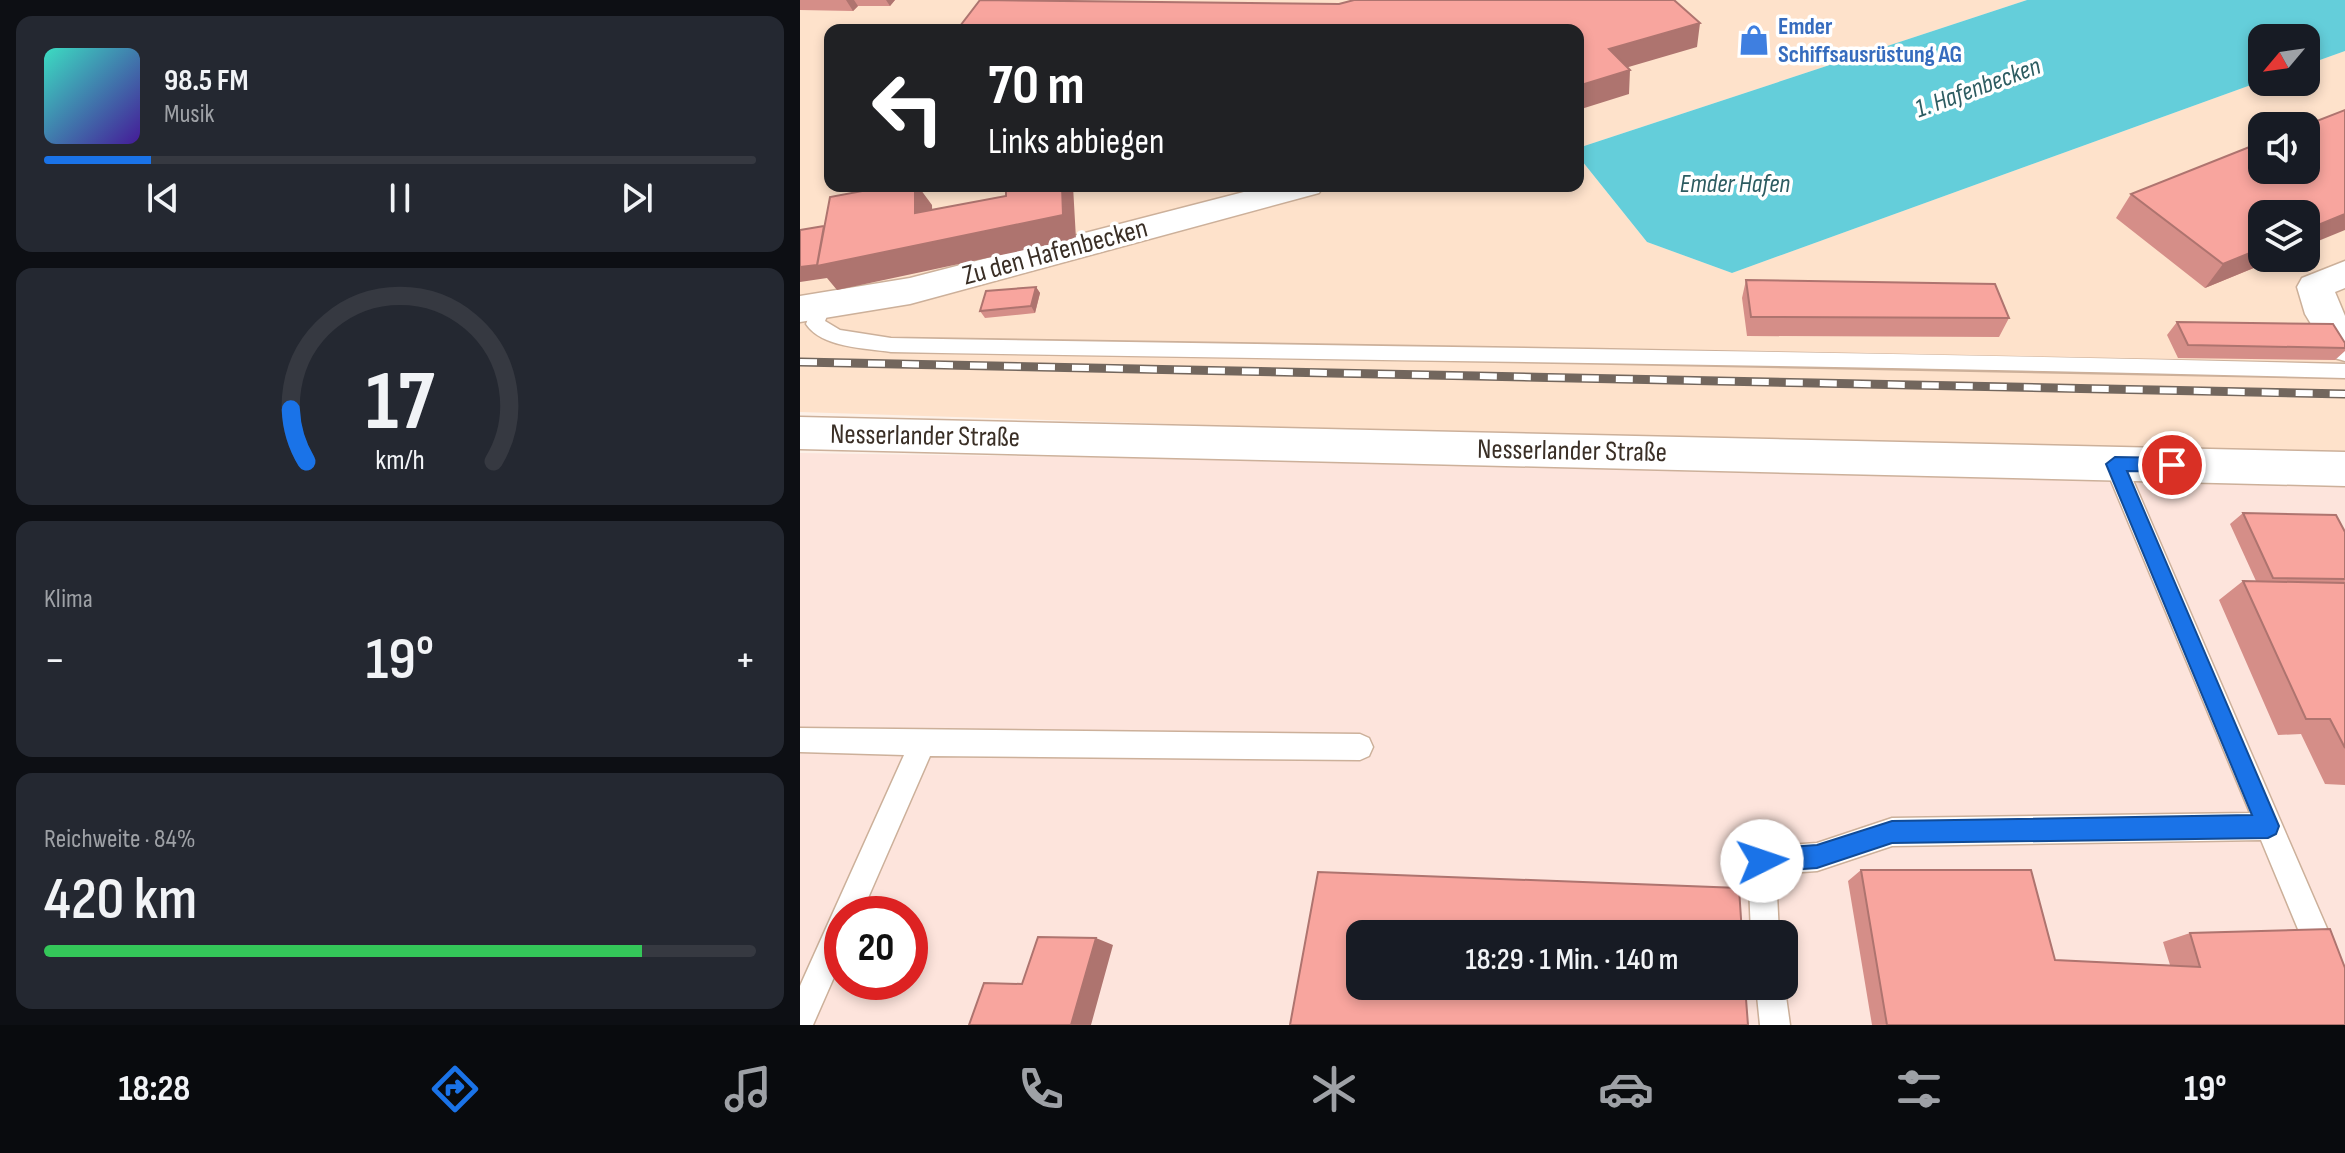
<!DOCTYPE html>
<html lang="de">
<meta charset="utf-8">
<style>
body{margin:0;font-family:"Sofia Sans Condensed",sans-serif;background:#242831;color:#f1f3f6;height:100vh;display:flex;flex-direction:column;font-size:30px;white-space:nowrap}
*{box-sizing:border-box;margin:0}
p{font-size:26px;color:#9ea1a6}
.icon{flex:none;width:44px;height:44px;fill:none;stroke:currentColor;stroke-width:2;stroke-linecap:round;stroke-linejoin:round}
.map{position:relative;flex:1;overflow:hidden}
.panel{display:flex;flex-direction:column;gap:16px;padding:16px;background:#0d0f14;width:800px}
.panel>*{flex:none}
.top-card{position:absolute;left:24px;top:24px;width:760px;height:168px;border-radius:16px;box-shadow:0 4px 12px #0003;background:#202124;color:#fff;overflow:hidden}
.needle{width:52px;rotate:241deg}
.controls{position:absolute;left:1448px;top:24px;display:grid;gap:16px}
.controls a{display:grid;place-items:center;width:72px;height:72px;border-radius:16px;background:#171b24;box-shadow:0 4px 12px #0003;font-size:40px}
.speed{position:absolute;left:24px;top:896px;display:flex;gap:16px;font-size:40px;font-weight:700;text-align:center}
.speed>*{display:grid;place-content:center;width:104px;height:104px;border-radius:50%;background:#171b24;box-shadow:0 4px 12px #0003;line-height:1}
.speed .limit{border:12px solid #d22;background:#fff;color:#111}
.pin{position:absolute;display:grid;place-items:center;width:68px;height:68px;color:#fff;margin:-34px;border:4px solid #fff;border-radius:50%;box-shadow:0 2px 8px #0007}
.me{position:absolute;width:88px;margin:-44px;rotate:86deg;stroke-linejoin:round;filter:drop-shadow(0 0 6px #0008)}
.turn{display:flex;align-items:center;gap:28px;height:168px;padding:0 32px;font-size:36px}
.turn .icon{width:104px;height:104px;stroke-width:2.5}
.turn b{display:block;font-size:56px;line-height:68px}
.big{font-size:60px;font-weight:600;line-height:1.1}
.panel .card{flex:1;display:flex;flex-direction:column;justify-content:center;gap:12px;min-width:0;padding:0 28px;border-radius:16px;background:#242831}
.panel .dial{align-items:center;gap:0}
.dial svg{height:208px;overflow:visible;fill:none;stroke:#363941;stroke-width:7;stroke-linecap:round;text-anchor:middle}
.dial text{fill:#f1f3f6;stroke:none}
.song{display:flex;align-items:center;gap:24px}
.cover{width:96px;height:96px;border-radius:12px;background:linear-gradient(135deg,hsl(170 70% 55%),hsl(260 70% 35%))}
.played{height:8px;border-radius:4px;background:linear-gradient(90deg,#1a73e8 15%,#363941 15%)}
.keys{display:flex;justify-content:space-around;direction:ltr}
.heat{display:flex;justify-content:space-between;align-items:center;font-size:44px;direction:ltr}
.charge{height:12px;border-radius:6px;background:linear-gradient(90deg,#34c759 84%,#363941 0)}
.trip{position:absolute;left:546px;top:920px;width:452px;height:80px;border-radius:16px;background:#171b24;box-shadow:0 4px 12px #0003;font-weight:600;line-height:80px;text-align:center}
.tab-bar{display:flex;height:128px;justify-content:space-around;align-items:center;background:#090b0e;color:#9ea1a6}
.tab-bar .icon{width:56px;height:56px}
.tab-bar .active{color:#1a73e8}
.tab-bar b{font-size:36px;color:#f1f3f6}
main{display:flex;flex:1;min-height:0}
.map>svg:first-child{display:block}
.commercial{fill:#fde4dc;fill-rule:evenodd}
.built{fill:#fee2cb;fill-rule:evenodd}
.water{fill:#64ceda}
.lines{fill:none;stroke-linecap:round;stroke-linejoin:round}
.lane-casing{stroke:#ccb09a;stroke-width:3}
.street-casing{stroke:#ccb09a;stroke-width:3}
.secondary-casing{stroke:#ccb09a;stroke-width:3}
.lane{fill:#fff;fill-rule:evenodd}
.street{fill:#fff;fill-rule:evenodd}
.secondary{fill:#fff;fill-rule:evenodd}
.rail-casing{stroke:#72665d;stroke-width:9}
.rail{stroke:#fff;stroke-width:6;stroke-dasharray:17;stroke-linecap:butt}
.wall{fill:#d58e88}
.shaded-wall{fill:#ae746f}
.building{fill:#f8a59e;stroke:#ae746f;stroke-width:2}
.route{fill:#1a73e8;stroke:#114b97;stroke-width:2}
.labels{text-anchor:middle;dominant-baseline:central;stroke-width:7;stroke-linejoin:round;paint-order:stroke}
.far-shop-label{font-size:24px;font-weight:bold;fill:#366cbe;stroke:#fff;text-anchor:start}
.far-water-label{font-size:26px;font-style:italic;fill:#2d5c61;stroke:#fff}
.street-label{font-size:28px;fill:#3a2f26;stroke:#fff}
</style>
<main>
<section class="panel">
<div class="card">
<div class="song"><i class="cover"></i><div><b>98.5 FM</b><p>Musik</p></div></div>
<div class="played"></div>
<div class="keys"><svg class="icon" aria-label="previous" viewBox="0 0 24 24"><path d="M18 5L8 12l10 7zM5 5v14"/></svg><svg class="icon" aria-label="pause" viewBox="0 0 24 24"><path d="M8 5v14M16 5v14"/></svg><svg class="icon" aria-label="next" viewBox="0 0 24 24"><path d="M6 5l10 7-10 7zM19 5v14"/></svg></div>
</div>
<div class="card dial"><svg viewBox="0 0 100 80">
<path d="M14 69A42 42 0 1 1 86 69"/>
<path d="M14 69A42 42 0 0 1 8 49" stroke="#1a73e8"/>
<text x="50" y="56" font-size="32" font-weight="700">17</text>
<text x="50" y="72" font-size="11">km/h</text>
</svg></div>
<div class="card"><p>Klima</p>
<div class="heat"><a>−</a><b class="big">19°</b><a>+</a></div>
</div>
<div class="card"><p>Reichweite · 84%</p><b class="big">420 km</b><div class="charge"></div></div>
</section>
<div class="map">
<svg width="1545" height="1025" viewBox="0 0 1545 1025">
<rect width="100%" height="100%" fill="#fdf1e8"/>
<path class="commercial" d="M0 453 1545 476V1025H0ZM42 914H110V982H42ZM560 934H984V986H560Z"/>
<path class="built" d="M0 0H1227L778 148V30H30V186H778V156L847 242 932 273 1462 81 1506 82V65L1545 51V462L0 412ZM1462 126H1506V170H1462ZM1462 214H1506V258H1462Z"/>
<path class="water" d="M1227 0H1545V51L1506 65V38H1462V81L932 273 847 242 778 156V148Z"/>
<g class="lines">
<defs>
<path id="lane" d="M22 299 31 306 25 321 40 330 91 338C576 347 1060 351 1545 364V378C1060 365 576 361 91 352 65 348 22 348 6 324L15 301Z
M1315 456 1326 464 1545 970V1020L1534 1016 1461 840 1092 846 1017 871 976 874 979 934H951L948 861 952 851 962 847 1017 843 1092 818 1450 813 1304 464Z
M0 728 560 734 569 738 573 747 569 756 560 760 130 756 61 914H42V959L13 1025H0V986L104 755 0 752Z
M984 982 990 1025H960L956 986H984Z"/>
<path id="street" d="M467 186H524L519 193 110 304 0 322V296L110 278Z
M1545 261V288L1535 292 1545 316V361L1531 357 1505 314 1497 287 1502 278Z"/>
<path id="secondary" d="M0 417 1545 452V486L0 449Z"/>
</defs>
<use href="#lane" class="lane-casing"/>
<use href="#street" class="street-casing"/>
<use href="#secondary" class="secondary-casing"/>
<use href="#lane" class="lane"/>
<use href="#street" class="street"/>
<use href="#secondary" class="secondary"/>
<defs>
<path id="rail" d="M0 362 1545 394"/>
</defs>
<use href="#rail" class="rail-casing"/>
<use href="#rail" class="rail"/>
</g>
<path class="wall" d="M0 0H95L90 6H58L53 11 0 10Z
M1331 194 1462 258H1478L1405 288 1316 218Z
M946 280 1209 318 1199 337 947 336 942 298Z
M236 287 240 293 235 313 185 318 180 311Z
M1377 322 1545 343V351L1535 360 1378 358 1367 335Z
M1443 513 1545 532V785L1525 784 1501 734 1478 735 1419 600 1443 581H1456L1430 524Z
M1061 870 1255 960 1370 965 1363 942 1390 933 1545 1025H1072L1048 881Z"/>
<path class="shaded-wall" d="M46 0H54L58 6 53 11Z
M86 0H95L90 6Z
M900 23 897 47 808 73 809 49Z
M830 70 829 94 778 110V86Z
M115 186H118L132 205 133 237 115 213Z
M262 186H273L276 239 37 290 27 278 0 282V267L46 238Z
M1545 214V230L1506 246V230Z
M1462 248V258H1478L1405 288 1423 264Z
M236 287 240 293 235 313 231 306Z
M296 938 313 945 291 1025H271Z"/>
<path class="building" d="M180 0 539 4 554 0H874L900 23 809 49 830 70 778 86V30H157Z
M1545 110V214L1506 230V214H1462V248L1423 264 1331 194 1462 142V170H1506V126H1504Z
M89 186H115V213L206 196V186H262L263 215 17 266 30 197Z
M24 226 17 265 0 267V230Z
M946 280 1195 284 1209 318 951 317Z
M236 287 231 306 180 311 186 291Z
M1377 322 1533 324 1545 343V348L1388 345Z
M1443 513 1536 515 1545 532V579L1473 578Z
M1443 581 1545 583V748L1530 719H1506Z
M1061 870H1231L1255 960 1400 967 1390 933 1530 929 1545 968V1025H1087Z
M518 872 939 888 942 934H560V986H945L948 1025H490Z
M238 937 296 938 271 1025H169L184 983 222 984Z"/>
<path class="route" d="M1315 457 1372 458 1381 465 1372 472 1327 471 1479 826 1476 834 1468 838 1092 843 1017 868 962 872 954 869 951 861 954 853 962 849 1017 845 1092 821 1452 815 1306 464Z"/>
<defs>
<symbol id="shop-bare" viewBox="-9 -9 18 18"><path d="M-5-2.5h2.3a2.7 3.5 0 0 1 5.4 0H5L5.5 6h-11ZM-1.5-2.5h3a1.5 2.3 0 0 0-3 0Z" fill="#3f7fe0" stroke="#fff" stroke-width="2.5" paint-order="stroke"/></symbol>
</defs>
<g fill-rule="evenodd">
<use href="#shop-bare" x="932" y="18" width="44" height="44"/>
</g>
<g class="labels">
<g class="far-shop-label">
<text x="978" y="26">Emder<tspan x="978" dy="28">Schiffsausrüstung AG</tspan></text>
</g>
<g class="far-water-label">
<text transform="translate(1178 88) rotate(-20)">1. Hafenbecken</text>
<text x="935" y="184">Emder Hafen</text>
</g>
<g class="street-label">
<text transform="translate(255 252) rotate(-15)">Zu den Hafenbecken</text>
<text transform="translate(125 436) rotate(1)">Nesserlander Straße</text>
<text transform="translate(772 451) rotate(1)">Nesserlander Straße</text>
</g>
</g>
</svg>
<div class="controls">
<a><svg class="needle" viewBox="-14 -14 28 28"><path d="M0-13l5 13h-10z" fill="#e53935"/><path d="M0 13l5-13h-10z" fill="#9ea1a6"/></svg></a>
<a><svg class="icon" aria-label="sound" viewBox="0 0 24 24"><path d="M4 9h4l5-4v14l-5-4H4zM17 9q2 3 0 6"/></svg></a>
<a><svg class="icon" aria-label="layers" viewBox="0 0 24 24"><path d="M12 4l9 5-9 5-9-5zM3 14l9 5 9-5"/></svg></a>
</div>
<div class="speed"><div class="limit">20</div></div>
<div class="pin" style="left:1372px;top:465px;background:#d93025"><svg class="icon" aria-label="arrive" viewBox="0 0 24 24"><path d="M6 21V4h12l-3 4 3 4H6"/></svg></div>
<svg class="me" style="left:962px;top:861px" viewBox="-20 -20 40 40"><circle r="19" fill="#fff"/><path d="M0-13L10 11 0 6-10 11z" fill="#1a73e8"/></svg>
<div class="trip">18:29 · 1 Min. · 140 m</div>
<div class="top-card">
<div class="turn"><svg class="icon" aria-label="left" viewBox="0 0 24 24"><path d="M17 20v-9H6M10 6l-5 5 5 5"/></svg><div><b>70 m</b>Links abbiegen</div></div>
</div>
</div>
</main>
<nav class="tab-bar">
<b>18:28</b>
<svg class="icon active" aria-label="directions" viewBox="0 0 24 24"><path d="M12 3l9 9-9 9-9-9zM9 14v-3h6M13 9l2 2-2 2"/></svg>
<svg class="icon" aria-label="music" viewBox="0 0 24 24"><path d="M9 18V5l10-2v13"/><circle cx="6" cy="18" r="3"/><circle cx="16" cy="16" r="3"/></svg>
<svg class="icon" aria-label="phone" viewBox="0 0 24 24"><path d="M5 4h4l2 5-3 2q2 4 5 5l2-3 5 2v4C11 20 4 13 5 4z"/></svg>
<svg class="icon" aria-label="climate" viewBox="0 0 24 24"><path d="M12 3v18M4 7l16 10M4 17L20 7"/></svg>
<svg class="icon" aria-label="car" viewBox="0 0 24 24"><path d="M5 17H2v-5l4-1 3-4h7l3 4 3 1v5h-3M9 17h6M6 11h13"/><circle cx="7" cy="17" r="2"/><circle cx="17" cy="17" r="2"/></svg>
<svg class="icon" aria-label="filters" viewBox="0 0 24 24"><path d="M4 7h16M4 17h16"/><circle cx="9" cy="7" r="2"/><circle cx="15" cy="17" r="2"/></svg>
<b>19°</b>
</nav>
